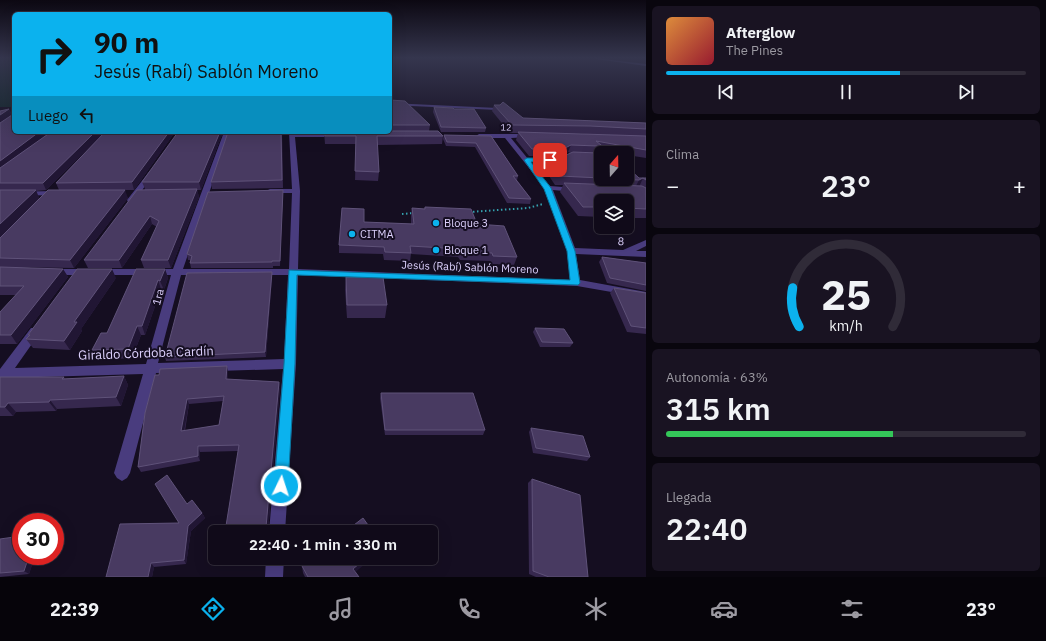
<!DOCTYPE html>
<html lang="es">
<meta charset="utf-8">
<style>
body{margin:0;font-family:"IBM Plex Sans",sans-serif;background:#191322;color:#f1f3f6;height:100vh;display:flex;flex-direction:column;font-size:15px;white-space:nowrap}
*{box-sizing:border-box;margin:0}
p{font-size:13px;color:#9c9aa2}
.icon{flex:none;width:22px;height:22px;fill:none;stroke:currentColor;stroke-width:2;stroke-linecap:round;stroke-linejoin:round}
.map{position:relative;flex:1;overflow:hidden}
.drawer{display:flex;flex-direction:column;gap:6px;padding:6px;background:#09060e;width:400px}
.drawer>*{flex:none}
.hud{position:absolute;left:12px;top:12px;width:380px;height:122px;border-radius:6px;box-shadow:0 4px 16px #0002,0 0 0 1px #302b38;background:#0bb2ee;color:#111;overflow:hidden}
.needle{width:26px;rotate:20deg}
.tools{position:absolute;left:594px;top:146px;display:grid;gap:8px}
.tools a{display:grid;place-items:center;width:40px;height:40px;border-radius:6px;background:#100a19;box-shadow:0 4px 16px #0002,0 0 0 1px #302b38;font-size:20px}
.speed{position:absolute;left:12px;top:513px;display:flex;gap:8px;font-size:20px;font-weight:700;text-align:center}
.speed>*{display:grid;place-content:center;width:52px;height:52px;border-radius:50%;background:#100a19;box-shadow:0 4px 16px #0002,0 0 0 1px #302b38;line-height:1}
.speed .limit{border:6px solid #d22;background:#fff;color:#111}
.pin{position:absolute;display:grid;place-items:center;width:34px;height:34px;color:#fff;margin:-17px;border-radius:8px;box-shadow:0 2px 6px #0006}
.me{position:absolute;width:44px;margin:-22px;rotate:4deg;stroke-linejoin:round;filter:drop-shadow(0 0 3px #0008)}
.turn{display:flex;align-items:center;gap:14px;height:84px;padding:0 16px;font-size:18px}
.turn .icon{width:52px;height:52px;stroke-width:2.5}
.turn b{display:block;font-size:28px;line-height:34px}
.then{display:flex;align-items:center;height:38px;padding:0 16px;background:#0003;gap:8px;font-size:15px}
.big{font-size:30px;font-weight:600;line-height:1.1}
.drawer .widget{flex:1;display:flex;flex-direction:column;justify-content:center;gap:6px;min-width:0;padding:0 14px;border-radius:6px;background:#191322}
.drawer .dial{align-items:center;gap:0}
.dial svg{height:104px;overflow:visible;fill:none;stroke:#302b38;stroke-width:7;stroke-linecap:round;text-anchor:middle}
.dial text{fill:#f1f3f6;stroke:none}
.song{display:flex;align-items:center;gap:12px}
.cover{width:48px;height:48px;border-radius:6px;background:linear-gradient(135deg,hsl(30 70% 55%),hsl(350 70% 35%))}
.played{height:4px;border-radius:2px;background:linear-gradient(90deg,#0bb2ee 65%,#302b38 65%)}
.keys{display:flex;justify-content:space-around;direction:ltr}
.heat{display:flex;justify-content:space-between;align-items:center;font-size:22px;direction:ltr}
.charge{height:6px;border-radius:3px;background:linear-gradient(90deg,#34c759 63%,#302b38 0)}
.trip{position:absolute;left:208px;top:525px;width:230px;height:40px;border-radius:6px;background:#100a19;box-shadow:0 4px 16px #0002,0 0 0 1px #302b38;font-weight:600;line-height:40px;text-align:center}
.menu{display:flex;height:64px;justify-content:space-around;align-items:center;background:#06040a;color:#9c9aa2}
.menu .icon{width:28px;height:28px}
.menu .current{color:#0bb2ee}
.menu b{font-size:18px;color:#f1f3f6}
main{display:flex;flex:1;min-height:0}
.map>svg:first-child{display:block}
.green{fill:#12272b}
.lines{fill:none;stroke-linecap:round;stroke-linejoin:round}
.path{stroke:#34a1ae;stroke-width:2;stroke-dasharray:1.5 2.5;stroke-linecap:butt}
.street{fill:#493c7e;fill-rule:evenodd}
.wall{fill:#36284e;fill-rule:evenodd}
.shaded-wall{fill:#211634}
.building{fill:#483a61;stroke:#5f5279;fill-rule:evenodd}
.route{fill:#0bb2ee;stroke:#07749b}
.poi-dot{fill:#0bb2ee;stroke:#150e21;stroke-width:1.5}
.labels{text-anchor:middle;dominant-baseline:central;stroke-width:4;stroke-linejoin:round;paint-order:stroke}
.far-street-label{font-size:9px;fill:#ddd1fd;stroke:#150e21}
.poi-label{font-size:11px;fill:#ddd1fd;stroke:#150e21;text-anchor:start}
.street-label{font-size:11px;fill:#ddd1fd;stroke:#150e21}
.near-street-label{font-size:13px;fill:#ddd1fd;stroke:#150e21}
</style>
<main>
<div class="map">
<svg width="646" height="577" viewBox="0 0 646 577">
<rect width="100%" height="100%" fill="#150e21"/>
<path class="green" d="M0 58H14V107H0Z"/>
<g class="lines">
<path class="path" d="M469 212 528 208 543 204
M402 214 414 213"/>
<path class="street" d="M594 58 646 64V66L596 59Z
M390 103 498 108 500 109 498 110 390 105Z
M224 132H230L183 269H289L292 193H270L266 191 270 189H292L289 132H295V133H337L340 135 337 137H295L300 191 298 269 570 280 567 251 545 188 505 138H479L476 136 479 134H529L532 136 531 137 511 138 550 186 575 188 579 190 575 192 553 190 575 248 623 250 646 240V246L636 251H646V257L576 254 580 280 646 292V298L577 286 298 275 296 364 285 532H269L283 369 156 373 130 473 127 478 122 481 117 478 114 473 143 374 4 378 0 377V369L31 328H39L41 331 15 368 146 364 171 275H52L47 272 52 269H173ZM181 275H288L284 359 158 363Z
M149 172 154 173 134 202H128L127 200Z
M58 191H61V195L0 196V192Z
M266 558H284L283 577H265Z"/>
</g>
<path class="wall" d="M390 100 430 125 429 131 443 136 442 144 377 145 379 172 378 181 355 180 356 144H325L324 132H390Z
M494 105 523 118 646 123V158L627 155V153H618L609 151 601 153V179H627L646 178V218H627V201H601V217L578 216 560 192 563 185H555L547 173H543L535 164 538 156H529L516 140 518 133H510L492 111ZM554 133 587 134 609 135ZM568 152 570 153 564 156H562Z
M434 107 454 109 486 128 485 132H441L433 112Z
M9 109 12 115 51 132H105L46 190 36 191 39 198 0 238V111Z
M105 132H175L134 190H118L128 198 74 268 0 267V238L59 190 56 183Z
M223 132 201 190H197L199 197 171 268H144L141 260 157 227 152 224 122 268H88L84 260 145 189 142 182Z
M282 132 283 188 212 189 211 182Z
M444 135 491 136 518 176 517 180 531 199 530 204 507 203 475 147 446 146 443 139Z
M283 190 280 266H273V268H191L190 263 191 260H188L187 254Z
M425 207 477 224 517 257 514 265 491 264 490 261 460 260 458 257 411 254 410 261 384 260 383 254 339 253V245L364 222 411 224V216L412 208 424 209Z
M602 257 646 263V291L607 283 599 262Z
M0 267 63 269 68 277 17 344H0V312L16 295H0Z
M165 269 168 278 164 290 161 289 145 335H141L132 358 98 360 92 350 107 333Z
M272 277 266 357 166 361 165 357Z
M346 277 387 305 385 318H347L345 290Z
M116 278 81 329 82 331 70 350 33 348 26 339 29 336 28 335Z
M614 288 646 293V334L627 332 610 293Z
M535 328 573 343 570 347H540L533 332Z
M228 372V379L279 382 280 387 268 532 228 531 226 526 238 451 200 452V461L141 472 138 467 145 413ZM223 401 219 425 185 431 189 404Z
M124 376 128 385 121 406 57 409 56 411 16 412 13 416H0V377H64L65 379Z
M381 393 485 430 483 435H385L380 398Z
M531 428 590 457 587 461 533 453 529 432Z
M532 479 588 577H536L529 574 528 483Z
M187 504 202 513 205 518 191 531 186 564 154 567 152 577 120 524 179 523Z
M0 539 21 556H35L29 574 0 577Z
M302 566 356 572 359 577H305L303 573Z"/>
<path class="shaded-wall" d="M9 109 12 115 0 124V115Z
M39 132H51L0 171V161Z
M95 132H105L46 190 43 183Z
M169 132H175L134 190 132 182Z
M220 132H223L201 190 199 182Z
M571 145 568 152 560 156 563 149Z
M643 178 639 187 635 188 639 180Z
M197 189 199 197 171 268 168 260Z
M36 190 39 198 0 238V224Z
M125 190 128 198 74 268 70 260Z
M283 190V195L280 266V261Z
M150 216 152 224 122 268 119 260Z
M63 269 68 277 17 344 11 335Z
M112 269 116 278 81 329 82 331 70 350 64 341 74 322Z
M165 269 168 278 164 290 160 281Z
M272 272V277L266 357 265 352Z
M158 280 161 289 145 335 142 326Z
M137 326 141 335 132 358 128 349Z
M227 366 228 372V385L226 379Z
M124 376 128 385 121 406 116 397Z
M279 382 280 387 268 532 266 527Z
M187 399 189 404 183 437 181 431Z
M50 400 57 409 56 411 49 402Z
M8 403 16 412 13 416 5 407Z
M198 446 200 452V461L198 456Z
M202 513 205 518 191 531 186 564 184 560 188 526Z
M29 556H35L29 574 24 571Z
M366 558H372L352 575 353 569Z
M151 563 154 567 152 577H148Z"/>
<path class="building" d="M390 100 405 101 430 125H390Z
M503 102 523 118 646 123V129L590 126 512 125 494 105H500Z
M14 107V132H39L0 161V123L12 115V108Z
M434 107 453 108 454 109H474L486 128 441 127Z
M9 109 0 115V111Z
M390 131H438L443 136H377L379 172 355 171 356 136H325L324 132H390Z
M51 132H95L43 183H0V168Z
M105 132H169L132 182 56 183Z
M178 132H220L199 182H142Z
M228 132H281L282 180 211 182Z
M518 132 646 136V150L596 141 611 153H601V178L559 176 550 165H546L538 156H564L573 152 598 153 602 149 598 146 571 145 563 149H532Z
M444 135 491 136 518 176H513L531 199 509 198 476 143 447 142Z
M627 167 639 178H646V180L643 178 639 180 617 179H627Z
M564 183 642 186 646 188V209L627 208V201H601V207H583Z
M197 189 168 260H141L159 221 150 216 119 260H84L137 190Z
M0 190H36L0 224Z
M48 190H125L70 260 0 258V238Z
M283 190 280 261H272V262L190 263 192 256 187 254 208 192Z
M425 207 471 209 477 224 504 226 517 257 493 256 492 253 462 252 460 249 410 246 411 253 385 252 384 247 339 245 342 208 364 209V222L414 224 412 208 425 209Z
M602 257 646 263V285L610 278Z
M0 267 63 269 11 335H0V312L24 286H0Z
M77 269H112L74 322H77L64 341 26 339 30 335H28Z
M136 269H165L160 281 158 280 142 326H137L128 349 92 350 101 333H107Z
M272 272 265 352 165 357 187 273Z
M346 277H383L387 305H347Z
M614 288 646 293V328L631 326Z
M535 328 564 329 573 343 542 342Z
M227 366 226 379 279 382 266 527 226 526 239 445 198 446V456L138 467 145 413 155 375H159L160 369ZM224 396 219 425 181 431 187 399Z
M124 376 116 397 50 400 49 402 8 403 5 407H0V377H64L62 379Z
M381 393H473L485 430H385Z
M531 428 583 436 590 457 536 448Z
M167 475 187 504 192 500 202 513 188 526 184 560 151 563 148 577H106L120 524 179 523 155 484Z
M532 479 580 495 588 577H549L533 571Z
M363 518 373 532H345Z
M21 536V556H29L24 571 0 573V539Z
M312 558H366L353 569 359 577H308L302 566Z"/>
<linearGradient id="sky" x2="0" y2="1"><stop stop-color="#0c0812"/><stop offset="0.42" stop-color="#35364e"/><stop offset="1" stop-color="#35364e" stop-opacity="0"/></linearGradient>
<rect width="646" height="138" fill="url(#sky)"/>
<path class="route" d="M527 158H550L553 160 550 162H531L551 188 575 251 580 283 578 285 297 275 295 364 288 486 286 491 281 493 276 491 274 486 284 364 289 270 570 280 567 251 544 189 524 160Z"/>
<g class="poi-dot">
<circle cx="436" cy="223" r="4"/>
<circle cx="352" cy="234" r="4"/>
<circle cx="436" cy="250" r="4"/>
</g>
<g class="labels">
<g class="far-street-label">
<text transform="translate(506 127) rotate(1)">12</text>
</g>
<g class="poi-label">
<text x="444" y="223">Bloque 3</text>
<text x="360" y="234">CITMA</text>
<text x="444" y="250">Bloque 1</text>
</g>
<g class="street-label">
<text transform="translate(621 241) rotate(2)">8</text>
<text transform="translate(470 267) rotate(2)">Jesús (Rabí) Sablón Moreno</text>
<text transform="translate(158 297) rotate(-75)">1ra</text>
</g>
<g class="near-street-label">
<text transform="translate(146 353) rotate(-2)">Giraldo Córdoba Cardín</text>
</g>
</g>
</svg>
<div class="tools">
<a><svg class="needle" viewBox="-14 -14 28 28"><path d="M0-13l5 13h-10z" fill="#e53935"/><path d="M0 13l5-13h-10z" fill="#9c9aa2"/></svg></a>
<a><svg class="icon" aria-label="layers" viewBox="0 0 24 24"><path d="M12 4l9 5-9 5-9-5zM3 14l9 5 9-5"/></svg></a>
</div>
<div class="speed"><div class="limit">30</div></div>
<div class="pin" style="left:550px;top:160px;background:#d93025"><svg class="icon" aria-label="arrive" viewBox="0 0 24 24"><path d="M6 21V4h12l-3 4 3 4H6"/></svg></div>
<svg class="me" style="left:281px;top:486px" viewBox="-20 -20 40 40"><circle r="17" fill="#0bb2ee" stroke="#fff" stroke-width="3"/><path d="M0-11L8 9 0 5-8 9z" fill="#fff"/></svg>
<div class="trip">22:40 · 1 min · 330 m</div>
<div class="hud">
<div class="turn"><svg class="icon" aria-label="right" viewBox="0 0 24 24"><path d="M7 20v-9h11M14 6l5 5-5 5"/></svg><div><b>90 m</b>Jesús (Rabí) Sablón Moreno</div></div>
<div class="then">Luego<svg class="icon" aria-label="left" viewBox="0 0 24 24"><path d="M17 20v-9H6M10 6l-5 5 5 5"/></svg></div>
</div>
</div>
<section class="drawer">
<div class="widget">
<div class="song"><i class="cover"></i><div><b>Afterglow</b><p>The Pines</p></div></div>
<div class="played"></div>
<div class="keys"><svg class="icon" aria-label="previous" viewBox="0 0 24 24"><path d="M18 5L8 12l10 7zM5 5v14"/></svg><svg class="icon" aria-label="pause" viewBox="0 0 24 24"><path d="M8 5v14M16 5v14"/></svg><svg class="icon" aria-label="next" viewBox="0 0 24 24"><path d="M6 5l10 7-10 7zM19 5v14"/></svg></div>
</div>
<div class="widget"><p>Clima</p>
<div class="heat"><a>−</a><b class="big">23°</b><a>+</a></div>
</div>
<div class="widget dial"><svg viewBox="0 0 100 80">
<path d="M14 69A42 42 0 1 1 86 69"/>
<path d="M14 69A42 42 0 0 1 9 39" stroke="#0bb2ee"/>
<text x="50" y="56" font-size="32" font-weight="700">25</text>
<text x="50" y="72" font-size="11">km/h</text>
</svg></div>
<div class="widget"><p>Autonomía · 63%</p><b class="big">315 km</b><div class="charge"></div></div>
<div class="widget"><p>Llegada</p><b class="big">22:40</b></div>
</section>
</main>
<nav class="menu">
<b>22:39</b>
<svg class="icon current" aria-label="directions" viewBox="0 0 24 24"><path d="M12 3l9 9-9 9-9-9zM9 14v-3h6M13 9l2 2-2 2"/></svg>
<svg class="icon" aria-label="music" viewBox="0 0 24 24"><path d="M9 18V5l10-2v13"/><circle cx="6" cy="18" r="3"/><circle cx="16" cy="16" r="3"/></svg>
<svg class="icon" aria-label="phone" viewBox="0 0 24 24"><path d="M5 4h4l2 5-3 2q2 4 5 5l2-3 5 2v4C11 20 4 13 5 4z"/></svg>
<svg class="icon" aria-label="climate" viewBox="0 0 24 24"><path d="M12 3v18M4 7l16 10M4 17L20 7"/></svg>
<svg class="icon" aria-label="car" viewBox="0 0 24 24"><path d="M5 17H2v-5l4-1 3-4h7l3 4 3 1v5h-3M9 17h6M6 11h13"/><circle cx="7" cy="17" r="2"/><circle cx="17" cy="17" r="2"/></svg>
<svg class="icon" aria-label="filters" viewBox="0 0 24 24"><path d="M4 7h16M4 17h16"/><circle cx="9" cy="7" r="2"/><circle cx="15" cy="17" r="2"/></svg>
<b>23°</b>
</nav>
